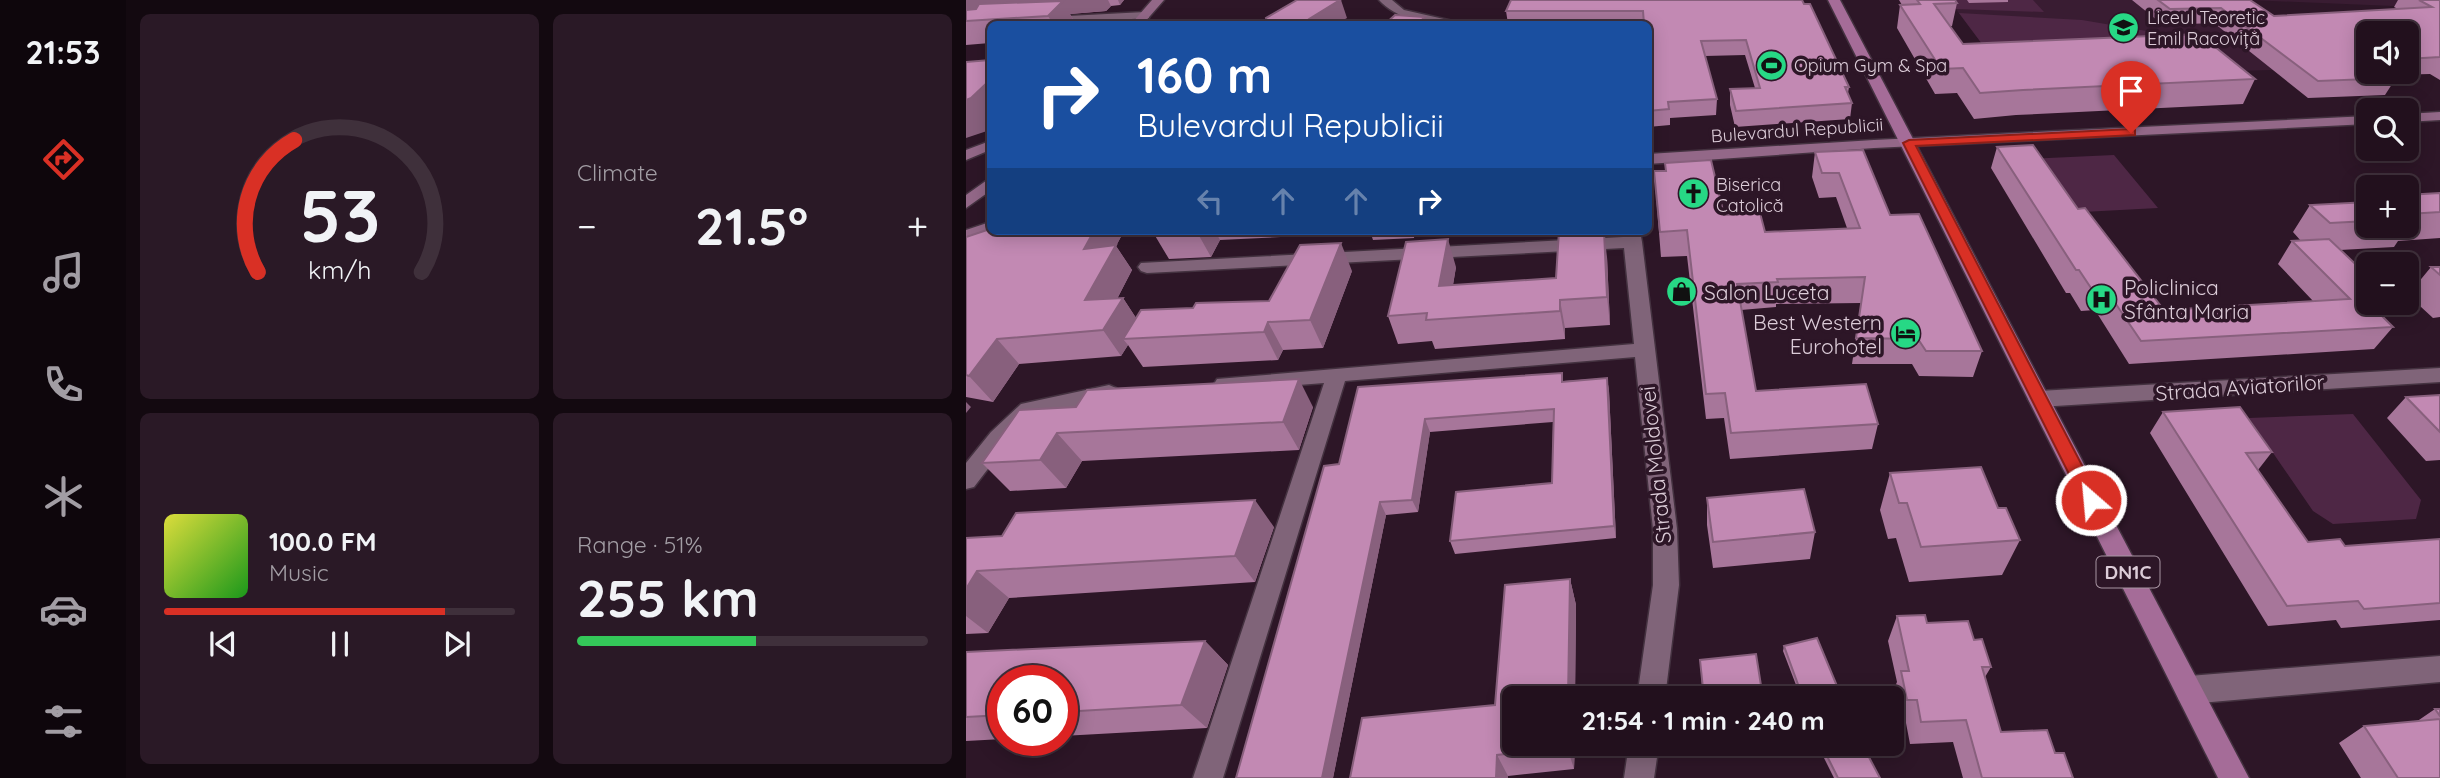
<!DOCTYPE html>
<meta charset="utf-8">
<style>
body{margin:0;font-family:Quicksand,sans-serif;background:#2a1926;color:#f1f3f6;height:100vh;display:flex;flex-direction:column;font-size:26px;white-space:nowrap}
*{box-sizing:border-box;margin:0}
p{font-size:23px;color:#a29da4}
.icon{flex:none;width:38px;height:38px;fill:none;stroke:currentColor;stroke-width:2;stroke-linecap:round;stroke-linejoin:round}
.map{position:relative;flex:1;overflow:hidden}
.side{display:flex;flex-direction:column;gap:14px;padding:14px;background:#130910;width:840px}
.side>*{flex:none}
.guide{position:absolute;left:21px;top:21px;width:665px;height:214px;border-radius:10px;box-shadow:0 4px 18px #0003,0 0 0 2px #3f303b;background:#1a4fa0;color:#fff;overflow:hidden}
.fabs{position:absolute;left:1390px;top:21px;display:grid;gap:14px}
.fabs a{display:grid;place-items:center;width:63px;height:63px;border-radius:10px;background:#22101d;box-shadow:0 4px 18px #0003,0 0 0 2px #3f303b;font-size:35px}
.speed{position:absolute;left:21px;top:665px;display:flex;gap:14px;font-size:35px;font-weight:700;text-align:center}
.speed>*{display:grid;place-content:center;width:91px;height:91px;border-radius:50%;background:#22101d;box-shadow:0 4px 18px #0003,0 0 0 2px #3f303b;line-height:1}
.speed .limit{border:10px solid #d22;background:#fff;color:#111}
.pin{position:absolute;display:grid;place-items:center;width:60px;height:60px;color:#fff;margin:-72px -30px;border-radius:50% 50% 50% 0;rotate:-45deg;box-shadow:0 0 7px #0007}
.pin .icon{rotate:45deg}
.me{position:absolute;width:77px;margin:-38px;rotate:333deg;stroke-linejoin:round;filter:drop-shadow(0 0 5px #0008)}
.turn{display:flex;align-items:center;gap:24px;height:147px;padding:0 35px;font-size:32px}
.turn .icon{width:91px;height:91px;stroke-width:2.5}
.turn b{display:block;font-size:49px;line-height:60px}
.lanes{display:flex;align-items:center;height:66px;padding:0 35px;background:#0003;justify-content:center;gap:35px;direction:ltr}
.lanes .off{opacity:.35}
.big{font-size:52px;font-weight:800;line-height:1.1}
.side .widget{flex:1;display:flex;flex-direction:column;justify-content:center;gap:10px;min-width:0;padding:0 24px;border-radius:10px;background:#2a1926}
.side .dial{align-items:center;gap:0}
.dial svg{height:182px;overflow:visible;fill:none;stroke:#3f303b;stroke-width:7;stroke-linecap:round;text-anchor:middle}
.dial text{fill:#f1f3f6;stroke:none}
.song{display:flex;align-items:center;gap:21px}
.cover{width:84px;height:84px;border-radius:10px;background:linear-gradient(135deg,hsl(60 70% 55%),hsl(120 70% 35%))}
.played{height:7px;border-radius:4px;background:linear-gradient(90deg,#d93025 80%,#3f303b 80%)}
.keys{display:flex;justify-content:space-around;direction:ltr}
.heat{display:flex;justify-content:space-between;align-items:center;font-size:38px;direction:ltr}
.charge{height:10px;border-radius:5px;background:linear-gradient(90deg,#34c759 51%,#3f303b 0)}
.side .tiles{flex:1;display:grid;gap:14px;grid-template-columns:repeat(2,1fr)}
.trip{position:absolute;left:536px;top:686px;width:402px;height:70px;border-radius:10px;background:#22101d;box-shadow:0 4px 18px #0003,0 0 0 2px #3f303b;font-weight:800;line-height:70px;text-align:center}
main{display:flex;flex:1;min-height:0}
.tabs{display:flex;flex-direction:column;width:126px;justify-content:space-around;align-items:center;background:#0e060c;color:#a29da4}
.tabs .icon{width:49px;height:49px}
.tabs .current{color:#d93025}
.tabs b{font-size:32px;color:#f1f3f6}
.map>svg:first-child{display:block}
.built{fill:#391c32}
.green{fill:#4e2745}
.lines{fill:none;stroke-linecap:round;stroke-linejoin:round}
.street-casing{stroke:#443240;stroke-width:3}
.secondary-casing{stroke:#443240;stroke-width:3}
.primary-casing{stroke:#443240;stroke-width:3}
.street{fill:#806479;fill-rule:evenodd}
.secondary{fill:#936888;fill-rule:evenodd}
.primary{fill:#a56c98;fill-rule:evenodd}
.wall{fill:#a7769a;fill-rule:evenodd}
.shaded-wall{fill:#88607d}
.building{fill:#c289b3;stroke:#88607d;stroke-width:2}
.route{fill:#d93025;stroke:#8d1f18;stroke-width:2}
.labels{text-anchor:middle;dominant-baseline:central;stroke-width:7;stroke-linejoin:round;paint-order:stroke}
.far-poi-label{font-size:18px;fill:#dcccd8;stroke:#2d1627;text-anchor:start}
.far-street-label{font-size:18px;fill:#dcccd8;stroke:#2d1627}
.shield{fill:#2d1627;stroke:#a895a3;stroke-width:2}
.shield-label{font-size:19px;font-weight:bold;fill:#dcccd8}
.poi-label{font-size:21px;fill:#dcccd8;stroke:#2d1627;text-anchor:start}
.street-label{font-size:21px;fill:#dcccd8;stroke:#2d1627}
</style>
<main>
<nav class="tabs">
<b>21:53</b>
<svg class="icon current" aria-label="directions" viewBox="0 0 24 24"><path d="M12 3l9 9-9 9-9-9zM9 14v-3h6M13 9l2 2-2 2"/></svg>
<svg class="icon" aria-label="music" viewBox="0 0 24 24"><path d="M9 18V5l10-2v13"/><circle cx="6" cy="18" r="3"/><circle cx="16" cy="16" r="3"/></svg>
<svg class="icon" aria-label="phone" viewBox="0 0 24 24"><path d="M5 4h4l2 5-3 2q2 4 5 5l2-3 5 2v4C11 20 4 13 5 4z"/></svg>
<svg class="icon" aria-label="climate" viewBox="0 0 24 24"><path d="M12 3v18M4 7l16 10M4 17L20 7"/></svg>
<svg class="icon" aria-label="car" viewBox="0 0 24 24"><path d="M5 17H2v-5l4-1 3-4h7l3 4 3 1v5h-3M9 17h6M6 11h13"/><circle cx="7" cy="17" r="2"/><circle cx="17" cy="17" r="2"/></svg>
<svg class="icon" aria-label="filters" viewBox="0 0 24 24"><path d="M4 7h16M4 17h16"/><circle cx="9" cy="7" r="2"/><circle cx="15" cy="17" r="2"/></svg>
</nav>
<section class="side">
<div class="tiles">
<div class="widget dial"><svg viewBox="0 0 100 80">
<path d="M14 69A42 42 0 1 1 86 69"/>
<path d="M14 69A42 42 0 0 1 30 11" stroke="#d93025"/>
<text x="50" y="56" font-size="32" font-weight="700">53</text>
<text x="50" y="72" font-size="11">km/h</text>
</svg></div>
<div class="widget"><p>Climate</p>
<div class="heat"><a>−</a><b class="big">21.5°</b><a>+</a></div>
</div>
<div class="widget">
<div class="song"><i class="cover"></i><div><b>100.0 FM</b><p>Music</p></div></div>
<div class="played"></div>
<div class="keys"><svg class="icon" aria-label="previous" viewBox="0 0 24 24"><path d="M18 5L8 12l10 7zM5 5v14"/></svg><svg class="icon" aria-label="pause" viewBox="0 0 24 24"><path d="M8 5v14M16 5v14"/></svg><svg class="icon" aria-label="next" viewBox="0 0 24 24"><path d="M6 5l10 7-10 7zM19 5v14"/></svg></div>
</div>
<div class="widget"><p>Range · 51%</p><b class="big">255 km</b><div class="charge"></div></div>
</div>
</section>
<div class="map">
<svg width="1474" height="778" viewBox="0 0 1474 778">
<rect width="100%" height="100%" fill="#2d1627"/>
<path class="built" d="M983 0H1276L1307 70 1269 71 1019 48Z
M1283 0H1474V8Z"/>
<path class="green" d="M983 0H1067L1078 12 990 9Z
M993 13 1116 20 1210 36 1025 56Z
M1148 155 1192 208 1098 213 1060 159Z
M1387 414 1455 500 1450 519 1367 524 1347 511 1283 418Z"/>
<g class="lines">
<defs>
<path id="street" d="M413 0H426L438 10 500 24C471 27 433 22 413 0Z
M179 12 183 14V18L24 27 21 24 27 20Z
M656 231H674L676 242 711 529 713 585 699 698H671L687 585V529L669 357 379 381 257 778H227L358 383 258 391 251 389 248 384 251 379 668 344 658 248 181 273 175 271 172 267 175 263 657 237Z
M1474 368V382L1073 407 1065 404 1062 399 1065 394 1073 391Z
M143 385 150 388 154 393 150 398 70 416 41 444 8 487 0 489V463L25 432 55 404Z
M1474 656V682L1223 704 1213 700 1209 690 1213 680 1223 676Z
M663 744H693L688 778H658Z"/>
<path id="secondary" d="M186 0H198L177 24H165Z
M1474 112V120L1440 122V114Z
M1402 116V124L908 148 682 164V154L908 140Z
M24 141V150L0 160V150Z
M24 178V191L0 208V195Z
M24 222V231H29L0 241V230Z"/>
<path id="primary" d="M862 0H874L1283 778H1252Z"/>
</defs>
<use href="#street" class="street-casing"/>
<use href="#secondary" class="secondary-casing"/>
<use href="#primary" class="primary-casing"/>
<use href="#street" class="street"/>
<use href="#secondary" class="secondary"/>
<use href="#primary" class="primary"/>
</g>
<path class="wall" d="M0 0H158L154 5 145 6 140 11 104 14 109 23 108 24H24V43L0 45Z
M836 0 883 87 882 93 886 103 884 119 769 127 764 105V89L789 88 779 55 739 56 751 99 750 115 704 118V125L682 127V24H542L540 11Z
M933 0H989L991 3 986 26H984L997 44 1289 79 1277 104 1050 115 1008 119 991 93 969 94 931 28 934 5H936Z
M1001 0H1042V2L1003 3Z
M1166 0H1284L1308 16 1432 9 1428 7 1432 0H1474V80L1464 74 1426 75 1430 78 1419 95 1342 98 1248 23 1197 25ZM1402 33H1440V72H1402Z
M1031 147 1112 209 1198 310 1347 301 1312 264 1326 241H1335L1327 232 1344 205 1402 202V226H1440V195L1474 193V238L1432 241 1428 247 1374 250 1402 276V303H1419L1412 312 1427 327 1408 349 1163 364 1129 310 1115 311 1104 293H1100L1025 168Z
M849 152 924 215 1016 351 1007 377 953 376 946 364H886L895 303 810 304V307L775 310 790 391 912 424 906 449 764 459 758 418 740 419 721 256 695 257 688 171H700L699 163 758 215 799 232 881 228 870 197 853 198 846 177Z
M24 231H158L150 246 166 270 151 299 157 298 170 318 227 308 303 301 386 271 357 348 317 350 312 360 177 367 162 345 155 356 53 364 27 402 0 397V237Z
M190 231H359L357 235 254 240 245 257 203 259 188 234Z
M404 231H449L448 238 407 240Z
M641 257 644 325 599 328V339L469 349 466 341 432 344 422 316 490 267 487 285 590 278Z
M1465 267H1474V317L1467 318 1442 295Z
M641 378 643 391 650 538 489 554 484 541 586 483 587 422 464 432 452 512 420 515 367 778H270L373 464 392 387 598 381Z
M1474 395V460L1460 461 1421 418 1440 397Z
M347 407 333 450 116 461 100 488 44 491 16 463 53 410Z
M1197 412 1306 452 1292 470 1342 542 1379 546 1474 539V620L1375 628 1370 620 1302 626 1184 433Z
M924 473 1032 508 1054 540 1036 575 943 582 930 538 922 539 914 510Z
M741 498 849 532 844 559 747 568 741 525Z
M308 527 289 582 43 598 22 633 0 634V538Z
M604 579 610 605 609 698H548V744H609L608 769 542 776V778H384L529 705Z
M931 616 961 623 1008 640 1025 667 1019 677 1035 732 1089 753 1107 778H997L987 742 944 744 940 723H931L925 695 931 682 922 641Z
M239 641 262 665 241 728 96 736V681H37V739L0 741V652Z
M818 646 876 698H835L817 651Z
M734 660 797 698H737Z
M1469 709H1474V778H1395L1373 743 1398 726 1450 722Z
M851 744H896L914 778H868Z"/>
<path class="shaded-wall" d="M0 0H142L145 6 140 11 104 14 109 23 108 24H87L82 16 0 21Z
M152 0H158L154 5Z
M374 0H375L381 18 370 24H345L343 19Z
M459 17 461 24H451Z
M24 80V130L0 138V100Z
M128 231H158L150 246 166 270 137 326 119 300 118 249Z
M232 231H249L254 240 245 257 231 232Z
M638 231 641 257 644 325 641 297Z
M482 239 490 267 482 314 473 286Z
M375 243 386 271 357 348 344 320Z
M157 298 174 324 157 339 162 345 155 356 137 330Z
M594 300 599 328V339L594 311Z
M302 322 317 350 312 360 298 332Z
M31 339 53 364 27 402 3 376Z
M641 378 643 391 650 538 648 526Z
M333 379 347 407 333 450 317 422Z
M0 402 5 407 0 413Z
M459 419 464 432 452 512 446 500Z
M91 433 116 461 100 488 74 460Z
M289 500 308 527 289 582 269 556Z
M414 502 420 515 367 778H356Z
M11 571 43 598 22 633 0 616V589Z
M604 579 610 605 609 698H602Z
M239 641 262 665 241 728 215 705Z
M602 744H609L608 769 601 747Z
M531 755 542 776V778H530Z"/>
<path class="building" d="M331 0H374L343 19 346 24H302L300 18Z
M545 0H836L838 4H844L883 87H879L886 103 770 111 764 89 794 88 780 40 735 41 751 99 702 102 703 109 682 111V24H678L677 11H540Z
M951 0H989L991 3 968 4 997 44 1233 34 1289 79 1057 90 1014 93 997 68 975 69 934 5 954 4Z
M1192 0H1284L1308 16 1466 7 1453 0H1474V57L1440 59V33H1402V72H1420L1430 78 1352 81 1255 8 1204 9Z
M97 1 82 16 0 21V10L10 9 13 4Z
M429 15 459 17 451 24H453H419Z
M24 60V80L5 98 0 100V62Z
M1067 145 1112 209 1119 208 1198 310 1384 299 1326 241 1363 239 1402 276V298L1399 299 1402 303H1403L1427 327 1175 341 1139 288H1125L1113 270H1110L1031 147Z
M897 150 924 215 953 214 1016 351H960L952 339 890 338 899 277 811 279 812 282 771 284 790 391 900 384 912 424 765 433 759 393 740 394 721 230 694 232 688 171H700L699 163 745 160 758 215 794 213 799 232 894 228 873 173H856L849 152Z
M1474 193V212L1442 214 1440 212V195Z
M1402 202V221L1364 223 1344 205Z
M1440 213 1448 219 1440 220Z
M24 229V231H128L118 249 150 245 119 300 157 298 137 330 31 339 3 376 0 375V237Z
M190 231H232L231 232 188 234Z
M593 231H638L641 297 594 300V311L460 320 461 313 422 316 440 242 482 239 473 286 590 278Z
M375 243 344 320 302 322 298 332 157 339 175 310 227 308 230 303 303 301 334 245Z
M1465 267H1474V275Z
M596 373V382L641 378 648 526 484 541 490 492 586 483 588 409 459 419 446 500 414 502 356 778H270L358 466 373 464 392 387Z
M333 379 317 422 91 433 74 460 16 463 53 410 110 407 121 390Z
M1474 395V432L1440 397Z
M1274 407 1306 452 1280 453 1342 542 1374 539 1379 546 1474 539V603L1398 609 1392 601 1321 606 1197 412Z
M1015 467 1032 508H1040L1054 540 955 547 941 503H933L924 473Z
M838 489 849 532 747 542 741 498Z
M289 500 269 556 11 571 0 589V538L36 536 50 513Z
M604 579 602 698H548V744H602L601 747 531 755 530 778H384L396 718 529 705 539 585Z
M959 615 961 623 1002 621 1008 640 1016 639 1025 667H1016L1035 732 1081 730 1089 753H1098L1107 778H1016L1000 720 955 722 951 700H941L935 671H943L931 616Z
M851 638 876 698H837L818 646Z
M239 641 215 705 96 712V681H37V715L0 717V652Z
M790 654 797 698H738L734 660Z
M1469 709H1474V716Z
M1474 719V778H1432L1398 726Z
M855 744H896L914 778H872Z"/>
<path class="route" d="M1165 129 1169 130V135L950 146 1134 500 1125 508 1119 506 937 143 943 140Z"/>
<defs>
<symbol id="school-disc" viewBox="-11 -11 22 22"><circle r="9.5" fill="#27d885" stroke="#2d1627"/><path d="M0-5L7-2L0 1L-7-2ZM-4 1L0 2.5L4 1V4Q0 6-4 4Z" fill="#111"/></symbol>
<symbol id="stadium-disc" viewBox="-11 -11 22 22"><circle r="9.5" fill="#27d885" stroke="#2d1627"/><path d="M0-5a6.5 5 0 1 0 0 10a6.5 5 0 1 0 0-10ZM-3.5-1.8h7v3.6h-7Z" fill="#111"/></symbol>
<symbol id="church-disc" viewBox="-11 -11 22 22"><circle r="9.5" fill="#27d885" stroke="#2d1627"/><path d="M-1.2-6h2.4v3.5h3.3v2.4h-3.3V6h-2.4V-.1h-3.3v-2.4h3.3Z" fill="#111"/></symbol>
<symbol id="shop-disc" viewBox="-11 -11 22 22"><circle r="9.5" fill="#27d885" stroke="#2d1627"/><path d="M-5-2.5h2.3a2.7 3.5 0 0 1 5.4 0H5L5.5 6h-11ZM-1.5-2.5h3a1.5 2.3 0 0 0-3 0Z" fill="#111"/></symbol>
<symbol id="hospital-disc" viewBox="-11 -11 22 22"><circle r="9.5" fill="#27d885" stroke="#2d1627"/><path d="M-5-5h3v3.5h4V-5h3V5h-3V1.5h-4V5h-3Z" fill="#111"/></symbol>
<symbol id="hotel-disc" viewBox="-11 -11 22 22"><circle r="9.5" fill="#27d885" stroke="#2d1627"/><path d="M-6-4.5h1.5V1H6V5H4.5V3h-9V5H-6ZM-4 0a1.8 1.8 0 1 1 3.6 0ZM.5 0V-2.5h3Q6-2.5 6 0Z" fill="#111"/></symbol>
</defs>
<g fill-rule="evenodd">
<use href="#school-disc" x="1140" y="10" width="35" height="35"/>
<use href="#stadium-disc" x="788" y="48" width="35" height="35"/>
<use href="#church-disc" x="710" y="176" width="35" height="35"/>
<use href="#shop-disc" x="698" y="274" width="35" height="35"/>
<use href="#hospital-disc" x="1118" y="282" width="35" height="35"/>
<use href="#hotel-disc" x="922" y="316" width="35" height="35"/>
</g>
<g class="labels">
<g class="far-poi-label">
<text x="1181" y="17">Liceul Teoretic<tspan x="1181" dy="21">Emil Racoviță</tspan></text>
<text x="828" y="65">Opium Gym &amp; Spa</text>
<text x="750" y="184">Biserica<tspan x="750" dy="21">Catolică</tspan></text>
</g>
<g class="far-street-label">
<text transform="translate(831 130) rotate(-4)">Bulevardul Republicii</text>
</g>
<rect class="shield" x="1130.5" y="556.5" width="63" height="31" rx="5"/>
<g class="shield-label">
<text x="1162" y="572">DN1C</text>
</g>
<g class="poi-label">
<text x="1158" y="287">Policlinica<tspan x="1158" dy="24">Sfânta Maria</tspan></text>
<text x="738" y="292">Salon Luceta</text>
<text x="916" y="322" text-anchor="end">Best Western<tspan x="916" dy="24">Eurohotel</tspan></text>
</g>
<g class="street-label">
<text transform="translate(1274 387) rotate(-4)">Strada Aviatorilor</text>
<text transform="translate(689 465) rotate(-96)">Strada Moldovei</text>
</g>
</g>
</svg>
<div class="fabs">
<a><svg class="icon" aria-label="sound" viewBox="0 0 24 24"><path d="M4 9h4l5-4v14l-5-4H4zM17 9q2 3 0 6"/></svg></a>
<a><svg class="icon" aria-label="search" viewBox="0 0 24 24"><circle cx="10" cy="10" r="6"/><path d="M15 15l6 6"/></svg></a>
<a>+</a>
<a>−</a>
</div>
<div class="speed"><div class="limit">60</div></div>
<div class="pin" style="left:1165px;top:133px;background:#d93025"><svg class="icon" aria-label="arrive" viewBox="0 0 24 24"><path d="M6 21V4h12l-3 4 3 4H6"/></svg></div>
<svg class="me" style="left:1125px;top:500px" viewBox="-20 -20 40 40"><circle r="17" fill="#d93025" stroke="#fff" stroke-width="3"/><path d="M0-11L8 9 0 5-8 9z" fill="#fff"/></svg>
<div class="trip">21:54 · 1 min · 240 m</div>
<div class="guide">
<div class="turn"><svg class="icon" aria-label="right" viewBox="0 0 24 24"><path d="M7 20v-9h11M14 6l5 5-5 5"/></svg><div><b>160 m</b>Bulevardul Republicii</div></div>
<div class="lanes"><svg class="icon off" aria-label="left" viewBox="0 0 24 24"><path d="M17 20v-9H6M10 6l-5 5 5 5"/></svg><svg class="icon off" aria-label="ahead" viewBox="0 0 24 24"><path d="M12 20V5M6 11l6-6 6 6"/></svg><svg class="icon off" aria-label="ahead" viewBox="0 0 24 24"><path d="M12 20V5M6 11l6-6 6 6"/></svg><svg class="icon" aria-label="right" viewBox="0 0 24 24"><path d="M7 20v-9h11M14 6l5 5-5 5"/></svg></div>
</div>
</div>
</main>
